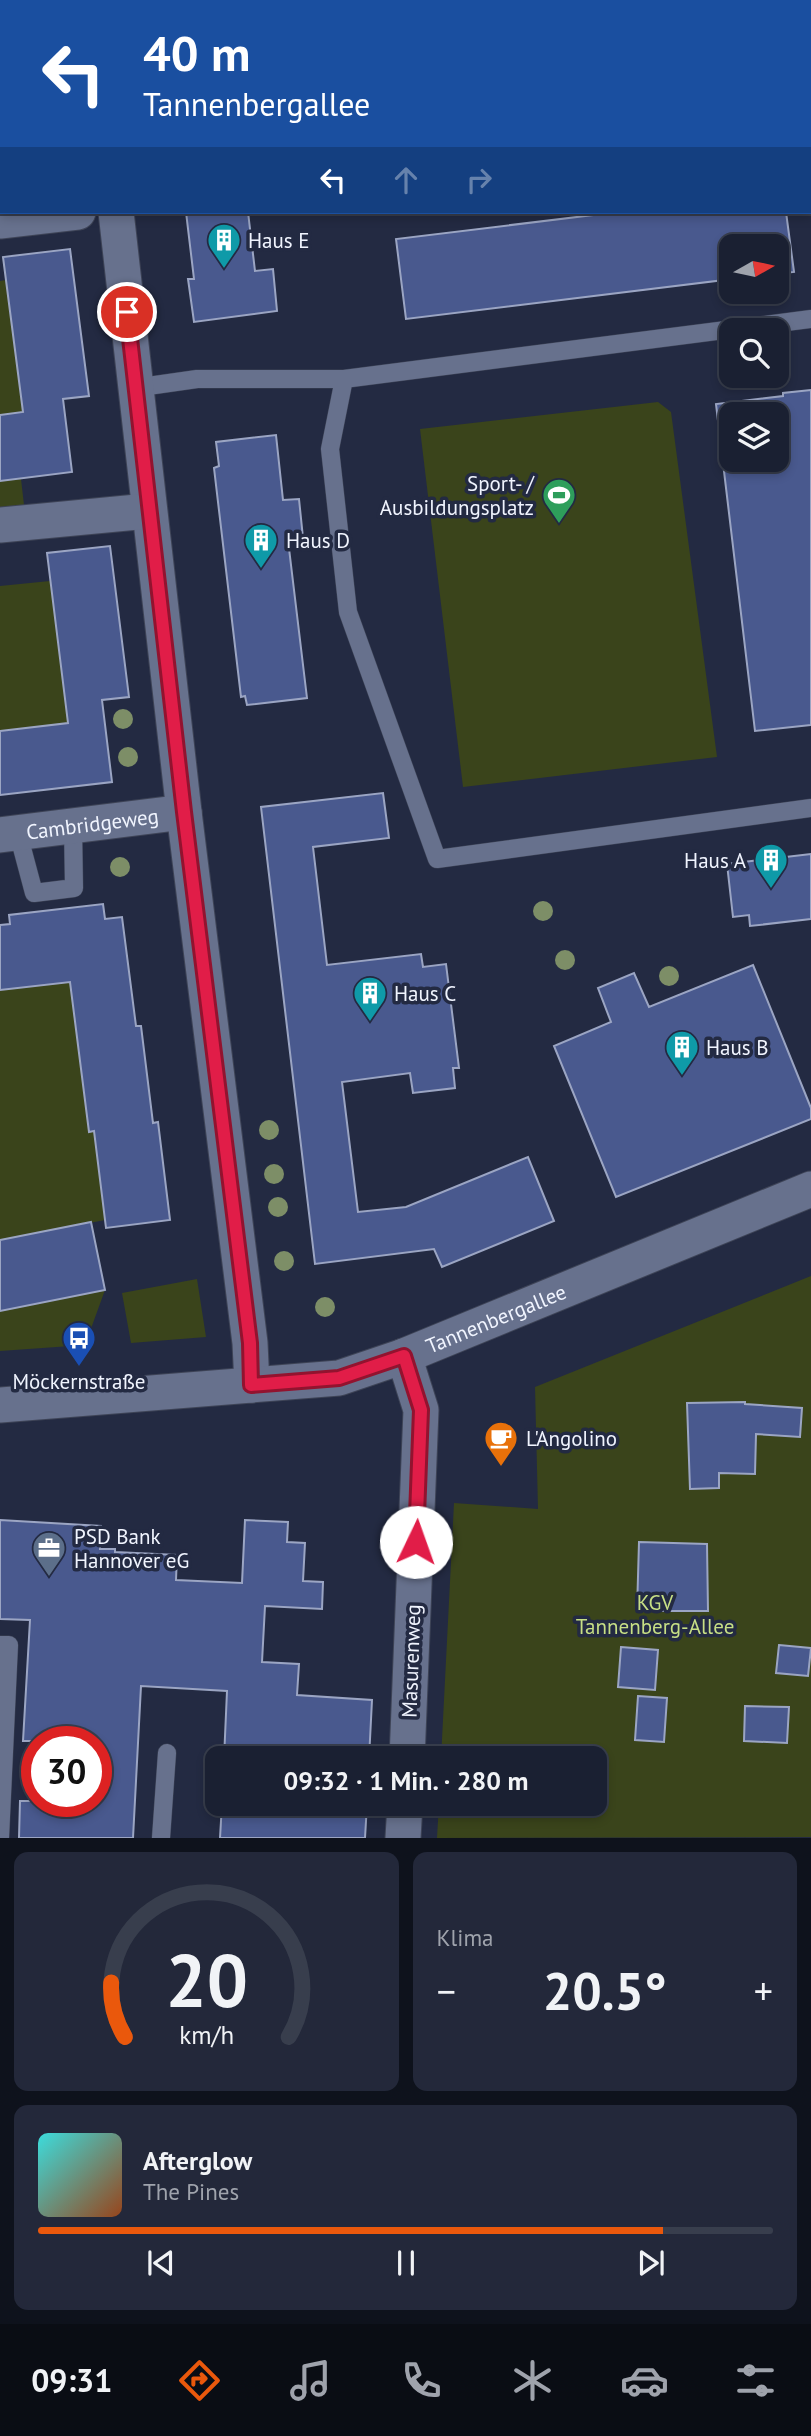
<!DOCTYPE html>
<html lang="de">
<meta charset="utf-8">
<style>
body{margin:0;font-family:"PT Sans",sans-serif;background:#23283a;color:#f1f3f6;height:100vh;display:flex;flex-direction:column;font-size:26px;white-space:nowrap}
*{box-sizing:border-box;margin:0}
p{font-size:23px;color:#9fa3ac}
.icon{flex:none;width:38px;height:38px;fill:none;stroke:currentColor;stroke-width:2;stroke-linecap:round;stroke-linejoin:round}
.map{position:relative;height:1838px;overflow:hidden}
.drawer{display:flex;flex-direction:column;gap:14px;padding:14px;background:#0e121c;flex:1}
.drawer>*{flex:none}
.banner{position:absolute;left:0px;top:0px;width:812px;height:214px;box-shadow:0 4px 10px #0003,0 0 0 2px #383e4d;background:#1a4fa0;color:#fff;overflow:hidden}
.needle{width:46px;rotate:81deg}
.fabs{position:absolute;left:719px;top:234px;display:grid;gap:14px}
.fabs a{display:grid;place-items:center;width:70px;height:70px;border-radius:14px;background:#1a2032;box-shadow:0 4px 10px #0003,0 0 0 2px #383e4d;font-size:35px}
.speed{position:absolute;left:21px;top:1726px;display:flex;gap:14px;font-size:35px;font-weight:700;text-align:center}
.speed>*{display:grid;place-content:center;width:91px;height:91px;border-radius:50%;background:#1a2032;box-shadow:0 4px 10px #0003,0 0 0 2px #383e4d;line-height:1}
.speed .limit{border:10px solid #d22;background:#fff;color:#111}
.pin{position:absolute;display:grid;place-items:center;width:60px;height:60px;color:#fff;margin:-30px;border:4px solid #fff;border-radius:50%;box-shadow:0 2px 7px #0007}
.me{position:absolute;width:77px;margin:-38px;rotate:3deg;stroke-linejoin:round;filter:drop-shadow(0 0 5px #0008)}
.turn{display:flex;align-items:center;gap:24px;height:147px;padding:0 28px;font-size:32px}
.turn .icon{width:91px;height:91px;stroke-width:2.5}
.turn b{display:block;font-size:49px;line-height:60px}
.lanes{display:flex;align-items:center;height:66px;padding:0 28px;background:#0003;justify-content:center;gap:35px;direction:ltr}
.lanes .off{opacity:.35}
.big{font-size:52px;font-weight:700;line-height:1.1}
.drawer .widget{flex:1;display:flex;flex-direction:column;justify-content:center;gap:10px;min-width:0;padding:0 24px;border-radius:14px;background:#23283a}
.drawer .dial{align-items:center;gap:0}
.dial svg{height:182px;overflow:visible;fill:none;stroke:#383e4d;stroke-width:7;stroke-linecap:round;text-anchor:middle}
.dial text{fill:#f1f3f6;stroke:none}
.song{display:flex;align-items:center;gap:21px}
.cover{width:84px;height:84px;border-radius:10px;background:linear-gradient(135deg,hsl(180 70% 55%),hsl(20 70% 35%))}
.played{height:7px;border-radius:4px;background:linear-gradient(90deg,#ea580c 85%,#383e4d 85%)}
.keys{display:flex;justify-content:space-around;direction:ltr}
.heat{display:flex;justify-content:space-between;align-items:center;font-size:38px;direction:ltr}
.drawer .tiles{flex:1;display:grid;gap:14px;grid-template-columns:1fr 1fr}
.widget:last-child{grid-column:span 2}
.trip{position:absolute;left:205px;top:1746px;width:402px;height:70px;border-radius:14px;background:#1a2032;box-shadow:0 4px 10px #0003,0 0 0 2px #383e4d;font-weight:700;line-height:70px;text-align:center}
.dock{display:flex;height:112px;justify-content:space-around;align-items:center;background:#0a0d14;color:#9fa3ac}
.dock .icon{width:49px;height:49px}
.dock .selected{color:#ea580c}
.dock b{font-size:32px;color:#f1f3f6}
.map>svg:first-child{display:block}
.green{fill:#3a441b}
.building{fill:#49598e;stroke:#9ba5c3;stroke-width:2;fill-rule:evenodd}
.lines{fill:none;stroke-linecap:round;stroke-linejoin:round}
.service-casing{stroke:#3e4457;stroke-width:19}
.minor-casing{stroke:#3e4457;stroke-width:37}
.service{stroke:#67718d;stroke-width:18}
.minor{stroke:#67718d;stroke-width:35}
.tree{fill:#7d8e67}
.route-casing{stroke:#92132f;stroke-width:18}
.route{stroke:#e11d48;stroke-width:12}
.labels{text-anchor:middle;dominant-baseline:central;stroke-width:7;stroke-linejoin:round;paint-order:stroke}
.poi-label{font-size:21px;fill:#f0f4fe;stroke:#232a42;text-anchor:start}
.street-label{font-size:21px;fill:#f0f4fe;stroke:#232a42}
.park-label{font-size:21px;fill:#c7df85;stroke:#232a42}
</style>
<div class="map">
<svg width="811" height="1838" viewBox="0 0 811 1838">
<rect width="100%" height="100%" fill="#232a42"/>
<path class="green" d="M126 0H725L726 2H127Z
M6 280 23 412 0 415V281Z
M658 402 671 412 717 757 463 787 420 429Z
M21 479 24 505 0 508V481Z
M50 581 68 723 0 731V586Z
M70 981 90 1132 94 1131 105 1220 0 1240V990Z
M811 1276V1837L437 1838 439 1804H595V1759H441L454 1503 538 1509 535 1387Z
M197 1279 206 1337 131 1343 122 1293Z
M105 1290 85 1345 0 1351V1311Z"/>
<path class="building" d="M186 212H248L255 271 273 269 277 311 194 322 188 279H194Z
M618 212H786L794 272 777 274V247H732V279L406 319 396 239Z
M70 249 89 396 63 399 72 472 0 481V415L23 412 3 257Z
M811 390V725L755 731 716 404 783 396V393ZM732 415H777V460H732Z
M276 435 283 500 299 499 303 538 288 540 307 698 247 705 245 696 241 697 214 468 219 466 216 442Z
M110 546 129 697 102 700 112 782 0 795V731L68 723 47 553Z
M383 793 389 838 313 847 327 965 421 954 423 967 446 964 459 1068H453L455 1088 413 1093 410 1073 342 1082 358 1212 406 1207 528 1157 554 1221 442 1267 434 1249 315 1264 261 807Z
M811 854V919L750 926 749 915 733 917 727 864Z
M103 904 105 919 122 917 136 1026H141L153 1123 158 1122 170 1220 106 1228 94 1131 89 1132 70 982 0 990V925L10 924 9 915Z
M753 965 811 1108V1119L616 1197 554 1046 611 1022 598 988 634 973 649 1007Z
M91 1222 105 1290 0 1311V1240Z
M745 1402V1404L802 1408 800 1437 756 1434 755 1474 719 1473V1488L690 1489 687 1403Z
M0 1520 101 1526 100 1549H115V1552L177 1555 176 1580 242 1583 245 1520 288 1522 287 1542 305 1543 303 1581 323 1582 322 1609 265 1606 262 1662 299 1664 297 1695 372 1700 369 1759H224L227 1691 141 1686 133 1838H19L20 1801H96V1741H23L30 1620 0 1619Z
M639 1542 707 1544 708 1611H637Z
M779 1645 811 1648 808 1676 776 1673Z
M621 1647 658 1650 655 1690 618 1687Z
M638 1696 667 1698 664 1742 635 1740Z
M745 1706 789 1707 787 1743 744 1741Z
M222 1804H367L365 1838H220Z"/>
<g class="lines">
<defs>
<path id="service" d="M344 379 330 449 348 612 437 859 811 808
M134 388 197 379H344L811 319
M18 833 34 893 74 888 73 826
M0 1645H9L0 1838
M161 1838 167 1753"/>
<g id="minor">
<path d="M92 0V2"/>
<path d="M116 212 184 812 250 1343 252 1385"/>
<path d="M0 221 78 212"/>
<path d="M0 525 148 511"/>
<path id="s1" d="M0 835 184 812"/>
<path d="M404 1356 421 1410 407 1759"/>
<path id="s2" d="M0 1405 339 1378 404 1356 811 1189"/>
<path d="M403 1838 405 1804"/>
</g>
</defs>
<use href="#service" class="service-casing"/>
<use href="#minor" class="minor-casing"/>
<use href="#service" class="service"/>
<use href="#minor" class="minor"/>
</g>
<g class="tree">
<circle cx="123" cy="719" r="10"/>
<circle cx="128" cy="757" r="10"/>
<circle cx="120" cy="867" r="10"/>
<circle cx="543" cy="911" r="10"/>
<circle cx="565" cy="960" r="10"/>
<circle cx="669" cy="976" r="10"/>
<circle cx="269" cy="1130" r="10"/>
<circle cx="274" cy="1174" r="10"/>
<circle cx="278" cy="1207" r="10"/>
<circle cx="284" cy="1261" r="10"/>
<circle cx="325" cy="1307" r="10"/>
</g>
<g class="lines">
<defs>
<path id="route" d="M127 312 184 812 250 1343 251 1385 339 1378 404 1356 421 1410 416 1542"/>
</defs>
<use href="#route" class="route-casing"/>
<use href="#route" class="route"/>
</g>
<defs>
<symbol id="building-pin" viewBox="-11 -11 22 30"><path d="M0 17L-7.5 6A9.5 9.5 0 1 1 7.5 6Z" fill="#0f9aa8" stroke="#232a42"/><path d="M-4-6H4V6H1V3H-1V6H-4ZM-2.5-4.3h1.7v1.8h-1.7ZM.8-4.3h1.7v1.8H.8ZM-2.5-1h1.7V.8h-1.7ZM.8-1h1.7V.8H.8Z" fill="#fff"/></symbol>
<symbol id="stadium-pin" viewBox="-11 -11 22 30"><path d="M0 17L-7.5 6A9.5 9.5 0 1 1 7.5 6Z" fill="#2e9e5b" stroke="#232a42"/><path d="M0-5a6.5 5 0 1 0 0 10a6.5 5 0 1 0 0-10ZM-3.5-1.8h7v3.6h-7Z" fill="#fff"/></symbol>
<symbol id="bus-pin" viewBox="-11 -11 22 30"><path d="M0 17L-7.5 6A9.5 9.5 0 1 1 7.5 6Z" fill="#1a4fb4" stroke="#232a42"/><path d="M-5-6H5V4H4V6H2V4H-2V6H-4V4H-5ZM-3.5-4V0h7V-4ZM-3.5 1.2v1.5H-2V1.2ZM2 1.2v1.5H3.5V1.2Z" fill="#fff"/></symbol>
<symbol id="cafe-pin" viewBox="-11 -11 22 30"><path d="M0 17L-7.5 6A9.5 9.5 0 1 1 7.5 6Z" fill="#e8710a" stroke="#232a42"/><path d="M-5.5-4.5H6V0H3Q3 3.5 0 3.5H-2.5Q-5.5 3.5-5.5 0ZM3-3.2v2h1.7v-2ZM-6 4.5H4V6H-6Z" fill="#fff"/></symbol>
<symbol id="office-pin" viewBox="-11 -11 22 30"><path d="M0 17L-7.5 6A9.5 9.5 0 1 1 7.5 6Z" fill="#5c6f8a" stroke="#232a42"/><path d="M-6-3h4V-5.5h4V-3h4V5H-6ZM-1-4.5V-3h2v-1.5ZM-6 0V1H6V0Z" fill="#fff"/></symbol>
</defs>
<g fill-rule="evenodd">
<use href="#building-pin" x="205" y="221" width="38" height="52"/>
<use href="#stadium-pin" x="540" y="476" width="38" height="52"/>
<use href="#building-pin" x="242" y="521" width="38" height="52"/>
<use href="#building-pin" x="752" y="841" width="38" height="52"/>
<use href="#building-pin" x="351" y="974" width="38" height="52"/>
<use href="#building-pin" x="663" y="1028" width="38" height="52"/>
<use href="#bus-pin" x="60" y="1319" width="38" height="52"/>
<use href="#cafe-pin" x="482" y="1419" width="38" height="52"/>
<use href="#office-pin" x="30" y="1529" width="38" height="52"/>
</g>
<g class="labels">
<g class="poi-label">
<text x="248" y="240">Haus E</text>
<text x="534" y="483" text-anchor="end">Sport- /<tspan x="534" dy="24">Ausbildungsplatz</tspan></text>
<text x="286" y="540">Haus D</text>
<text x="746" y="860" text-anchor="end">Haus A</text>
<text x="394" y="993">Haus C</text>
<text x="706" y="1047">Haus B</text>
<text x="79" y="1381" text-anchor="middle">Möckernstraße</text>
<text x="526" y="1438">L'Angolino</text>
<text x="74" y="1536">PSD Bank<tspan x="74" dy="24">Hannover eG</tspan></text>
</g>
<g class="street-label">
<text stroke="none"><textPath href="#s1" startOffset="93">Cambridgeweg</textPath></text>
<text stroke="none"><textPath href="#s2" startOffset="508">Tannenbergallee</textPath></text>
<text transform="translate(411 1661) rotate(-88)">Masurenweg</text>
</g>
<g class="park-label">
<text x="655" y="1602">KGV<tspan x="655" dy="24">Tannenberg-Allee</tspan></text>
</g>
</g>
</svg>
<div class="fabs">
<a><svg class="needle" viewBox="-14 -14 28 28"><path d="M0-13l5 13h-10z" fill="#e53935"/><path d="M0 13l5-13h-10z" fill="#9fa3ac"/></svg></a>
<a><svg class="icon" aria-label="search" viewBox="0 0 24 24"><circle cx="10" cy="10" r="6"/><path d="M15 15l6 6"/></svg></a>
<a><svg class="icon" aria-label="layers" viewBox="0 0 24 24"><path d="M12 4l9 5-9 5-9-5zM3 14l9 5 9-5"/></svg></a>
</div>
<div class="speed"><div class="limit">30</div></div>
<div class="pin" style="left:127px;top:312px;background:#d93025"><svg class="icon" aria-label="arrive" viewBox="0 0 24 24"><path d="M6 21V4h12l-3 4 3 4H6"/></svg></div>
<svg class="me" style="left:416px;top:1542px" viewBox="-20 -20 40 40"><circle r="19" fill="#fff"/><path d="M0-13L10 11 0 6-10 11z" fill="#e11d48"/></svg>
<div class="trip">09:32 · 1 Min. · 280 m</div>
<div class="banner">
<div class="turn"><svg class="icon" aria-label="left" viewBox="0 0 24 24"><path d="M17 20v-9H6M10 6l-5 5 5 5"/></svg><div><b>40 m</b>Tannenbergallee</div></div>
<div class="lanes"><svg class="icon" aria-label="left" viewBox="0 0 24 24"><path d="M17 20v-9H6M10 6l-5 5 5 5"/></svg><svg class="icon off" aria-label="ahead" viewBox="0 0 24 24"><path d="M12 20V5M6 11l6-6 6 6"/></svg><svg class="icon off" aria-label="right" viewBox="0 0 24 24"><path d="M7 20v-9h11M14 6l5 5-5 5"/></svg></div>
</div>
</div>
<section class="drawer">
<div class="tiles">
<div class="widget dial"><svg viewBox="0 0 100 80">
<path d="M14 69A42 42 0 1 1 86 69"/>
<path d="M14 69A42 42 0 0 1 8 45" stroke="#ea580c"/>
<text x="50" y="56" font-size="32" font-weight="700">20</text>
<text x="50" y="72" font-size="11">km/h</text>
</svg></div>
<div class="widget"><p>Klima</p>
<div class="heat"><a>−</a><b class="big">20.5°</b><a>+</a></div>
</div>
<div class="widget">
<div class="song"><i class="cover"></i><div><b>Afterglow</b><p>The Pines</p></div></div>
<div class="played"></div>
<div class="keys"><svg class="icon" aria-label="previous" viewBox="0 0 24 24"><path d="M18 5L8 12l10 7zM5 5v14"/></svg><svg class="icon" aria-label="pause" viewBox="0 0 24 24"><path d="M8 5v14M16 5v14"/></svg><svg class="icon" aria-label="next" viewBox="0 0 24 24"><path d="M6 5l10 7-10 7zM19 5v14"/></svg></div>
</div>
</div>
</section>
<nav class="dock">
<b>09:31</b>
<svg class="icon selected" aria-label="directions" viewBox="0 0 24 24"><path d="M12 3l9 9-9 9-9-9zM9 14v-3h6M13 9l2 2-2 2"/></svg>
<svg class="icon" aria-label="music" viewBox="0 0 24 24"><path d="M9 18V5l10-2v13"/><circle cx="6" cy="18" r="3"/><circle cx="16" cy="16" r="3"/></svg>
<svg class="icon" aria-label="phone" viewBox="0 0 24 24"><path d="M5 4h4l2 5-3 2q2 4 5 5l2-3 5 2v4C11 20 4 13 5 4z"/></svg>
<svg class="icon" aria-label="climate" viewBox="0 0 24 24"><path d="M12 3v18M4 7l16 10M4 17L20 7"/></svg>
<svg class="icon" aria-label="car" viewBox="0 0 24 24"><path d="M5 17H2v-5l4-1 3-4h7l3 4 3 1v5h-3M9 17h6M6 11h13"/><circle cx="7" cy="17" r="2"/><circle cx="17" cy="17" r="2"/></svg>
<svg class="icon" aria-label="filters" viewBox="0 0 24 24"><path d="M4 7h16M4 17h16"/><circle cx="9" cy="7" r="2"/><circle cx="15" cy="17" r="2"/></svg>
</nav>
